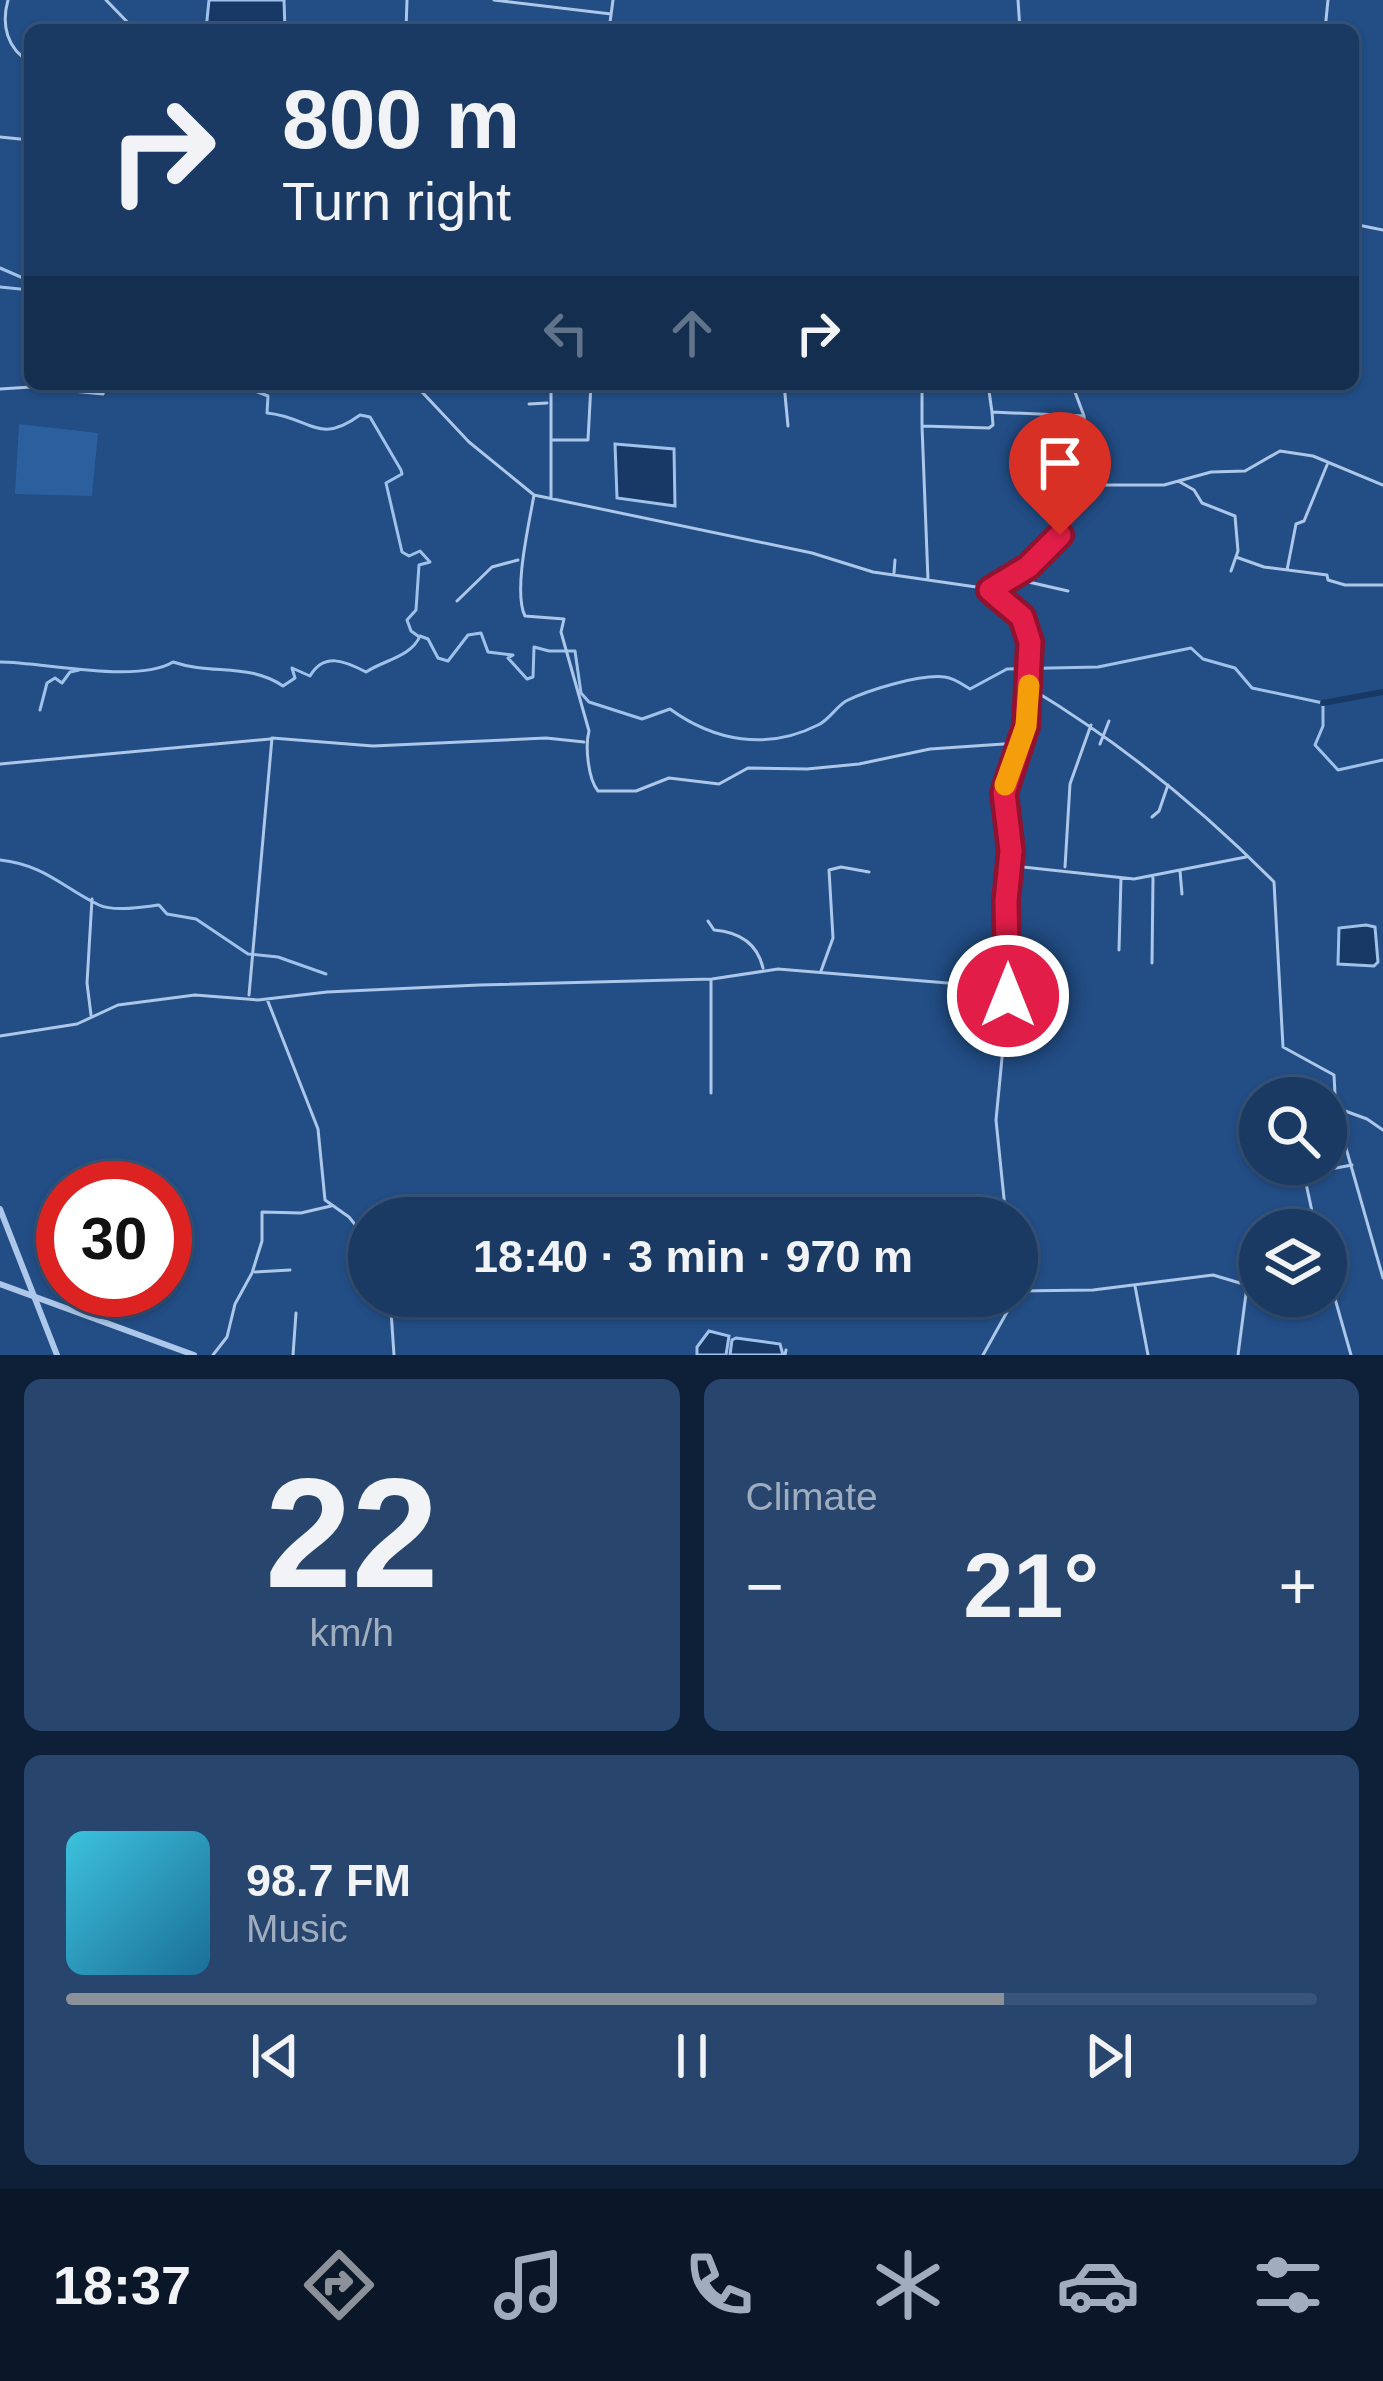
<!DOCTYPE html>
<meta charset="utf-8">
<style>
body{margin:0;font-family:Arial,sans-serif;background:#27456d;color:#f1f3f6;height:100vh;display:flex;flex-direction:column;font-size:45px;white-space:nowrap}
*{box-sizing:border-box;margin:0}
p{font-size:39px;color:#9fadbf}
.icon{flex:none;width:66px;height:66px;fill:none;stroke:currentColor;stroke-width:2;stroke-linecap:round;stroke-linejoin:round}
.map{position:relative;height:1355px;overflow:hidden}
.sheet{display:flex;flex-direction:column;gap:24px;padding:24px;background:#0e2037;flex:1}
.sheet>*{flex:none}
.guide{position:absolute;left:24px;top:24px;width:1335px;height:366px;border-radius:18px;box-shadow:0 3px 9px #0004,0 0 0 3px #385478;background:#1a3a64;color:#f1f3f6;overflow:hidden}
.controls{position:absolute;left:1239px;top:1077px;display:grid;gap:24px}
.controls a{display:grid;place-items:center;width:108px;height:108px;border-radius:50%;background:#1a3a64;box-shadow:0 3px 9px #0004,0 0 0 3px #385478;font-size:60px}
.speed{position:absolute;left:36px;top:1161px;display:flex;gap:24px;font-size:60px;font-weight:700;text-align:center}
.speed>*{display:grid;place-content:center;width:156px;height:156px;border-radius:50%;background:#1a3a64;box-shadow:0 3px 9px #0004,0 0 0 3px #385478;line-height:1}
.speed .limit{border:18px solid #d22;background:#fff;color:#111}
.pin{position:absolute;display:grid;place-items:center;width:102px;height:102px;color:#fff;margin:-123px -51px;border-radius:50% 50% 50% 0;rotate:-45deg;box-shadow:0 0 12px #0007}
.pin .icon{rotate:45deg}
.me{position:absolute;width:132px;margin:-66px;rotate:0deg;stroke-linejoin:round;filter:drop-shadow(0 0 9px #0008)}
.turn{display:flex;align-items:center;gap:42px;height:252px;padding:0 60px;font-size:54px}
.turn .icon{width:156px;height:156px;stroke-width:2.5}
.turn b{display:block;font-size:84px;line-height:102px}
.lanes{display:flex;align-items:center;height:114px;padding:0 60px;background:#0003;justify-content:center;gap:60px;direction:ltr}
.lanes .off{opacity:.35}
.big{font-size:90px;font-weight:600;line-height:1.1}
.sheet .card{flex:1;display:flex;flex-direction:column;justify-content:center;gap:18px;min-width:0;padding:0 42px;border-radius:18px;background:#27456d}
.sheet .dial{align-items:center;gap:0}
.dial b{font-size:156px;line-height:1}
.song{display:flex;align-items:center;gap:36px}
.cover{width:144px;height:144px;border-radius:18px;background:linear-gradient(135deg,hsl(190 70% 55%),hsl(200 70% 35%))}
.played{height:12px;border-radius:6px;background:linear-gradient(90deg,#8c9099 75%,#385478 75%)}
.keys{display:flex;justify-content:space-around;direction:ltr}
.heat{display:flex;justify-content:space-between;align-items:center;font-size:66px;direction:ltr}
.sheet .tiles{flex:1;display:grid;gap:24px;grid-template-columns:1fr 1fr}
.card:last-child{grid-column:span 2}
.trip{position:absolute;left:348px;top:1197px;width:690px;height:120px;border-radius:60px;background:#1a3a64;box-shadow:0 3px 9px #0004,0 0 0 3px #385478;font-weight:600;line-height:120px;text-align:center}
.tab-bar{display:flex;height:192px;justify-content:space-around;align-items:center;background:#0a1728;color:#9fadbf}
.tab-bar .icon{width:84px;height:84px}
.tab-bar .on{color:#8c9099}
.tab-bar b{font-size:54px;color:#f1f3f6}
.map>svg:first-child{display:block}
.green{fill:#2c5f9d}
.water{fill:#183865;stroke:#a0c2ea;stroke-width:3}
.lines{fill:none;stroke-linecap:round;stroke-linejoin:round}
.stream{stroke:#a0c2ea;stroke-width:3}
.canal{stroke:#183865;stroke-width:6}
.minor{stroke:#acc7e9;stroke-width:3}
.tertiary{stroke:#acc7e9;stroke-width:6}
.route-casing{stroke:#92132f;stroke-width:30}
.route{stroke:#e11d48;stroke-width:21}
.slow{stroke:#f59e0b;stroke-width:21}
</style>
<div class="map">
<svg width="1383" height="1355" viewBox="0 0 1383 1355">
<rect width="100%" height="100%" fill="#224d85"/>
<path class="green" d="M19 424 98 433 92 496 15 494Z"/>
<path class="water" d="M209 0H284L285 30H206Z
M615 444 674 449 675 506 617 498Z
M1366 925 1375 927 1378 962 1374 966 1338 964 1339 928Z
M709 1331 729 1336 726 1355H697V1347Z
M736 1338 780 1344 783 1355H730L732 1340Z"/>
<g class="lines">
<path class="stream" d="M0 268 30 281
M0 287 30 290
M234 384 236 390 247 388 268 396 267 413C310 417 318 446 360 415L370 417 401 470 402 474 386 483 402 552 409 556 420 551 430 562 419 565 416 610 407 620 411 631 418 636
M0 662C43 662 137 684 173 662 211 675 250 663 283 686L295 678 292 668 310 676C324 652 345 661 366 672 384 660 411 657 420 636L428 639 438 658 448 661 468 635 481 633 488 652 513 655 508 658 527 679 533 677 534 647 549 651H575L581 693 589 702 642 719 670 709C714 741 767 751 818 725 829 720 836 707 846 701 868 690 920 674 945 677 954 678 962 684 970 689L1007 669 1098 667 1191 648 1203 659 1235 668 1252 688 1323 703V726L1315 745 1338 770 1383 760
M40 710 47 683 55 678 62 683 70 672 79 670
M0 860C45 865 62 887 99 905 114 912 142 907 159 905L167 914 196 919 248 954 278 957 326 974"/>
<path class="canal" d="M1323 703 1383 692"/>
<path class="minor" d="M8 0C1 25 7 49 30 62
M106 0 135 30
M494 0 611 14
M1018 0 1020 30
M406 30 407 0
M609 30 613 0
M1325 30 1328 0
M0 137 30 140
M1353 224 1383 230
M403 384 422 392 469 442 534 495 812 553 873 572 990 589 1022 617 1031 642 1028 714 1004 793 1011 851 1006 901 1008 996 996 1120 1006 1218
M551 384V498
M784 384 788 426
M922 384V425
M988 384 992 412 1084 416
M1072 384 1084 416 1091 482
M0 389 31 387 103 394 105 384
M529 404 547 403
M551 440H588L591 384
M1180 482 1194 490 1202 503 1235 516 1238 551 1231 571
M534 495C529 524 513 592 525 616L564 619 561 632 589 731C585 746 588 779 598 791H636L669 778 719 784 748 768 807 769 859 764 930 749 1019 743
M1236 557 1264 567 1327 575 1328 580 1345 585H1383
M1287 570 1296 524 1304 521 1327 465
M894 573 895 560
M1011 578 1068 591
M928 580 922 426 989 428 993 425 992 412
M991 589 1028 567 1049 548 1091 485H1164L1211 472 1245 471 1280 451 1313 456 1383 485
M457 601 492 567 518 560
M1030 688C1121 743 1199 806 1274 882L1283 1047 1334 1075 1336 1113 1383 1278
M1100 744 1109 721
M0 764 270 739
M1152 817 1159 811 1168 785
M1013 866 1134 879 1246 857
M1065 867 1070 784 1091 725
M1180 871 1182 894
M708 921 714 930C738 932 757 942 763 968
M1119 950 1121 878
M1152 963 1153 878
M821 971 833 938 829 870 841 867 869 872
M249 995 272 738 373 746 546 738 584 742
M267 999 318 1129 325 1200 349 1217 369 1242
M91 1015 87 983 92 899
M0 1036 77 1024 118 1005 195 995 258 1000 327 992 479 985 712 979 778 969 1008 988
M711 1093V981
M1337 1108 1367 1119 1383 1130
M1316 1230 1304 1174 1352 1165
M1326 1267 1351 1355
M255 1272 290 1270
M1135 1286 1148 1355
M1017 1291 1093 1290 1213 1275 1260 1289
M390 1296 394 1355
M1286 1296 1332 1297
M213 1355 227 1337 235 1304 252 1273 262 1241V1212L301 1213 331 1206
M293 1355 296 1313
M785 1355 786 1350
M983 1355 1007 1312 1011 1296
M1238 1355 1247 1286"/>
<path class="tertiary" d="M0 1209 57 1355
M0 1284 194 1355"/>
</g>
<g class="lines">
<defs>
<path id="route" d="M1008 996 1006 901 1011 851 1004 793 1026 726 1030 642 1022 617 990 590 1028 567 1060 535"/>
</defs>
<use href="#route" class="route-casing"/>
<use href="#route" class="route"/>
<path class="slow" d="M1005 785 1026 726 1029 685"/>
</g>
</svg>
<div class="controls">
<a><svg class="icon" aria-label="search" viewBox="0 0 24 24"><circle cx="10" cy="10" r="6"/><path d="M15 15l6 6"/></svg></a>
<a><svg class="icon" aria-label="layers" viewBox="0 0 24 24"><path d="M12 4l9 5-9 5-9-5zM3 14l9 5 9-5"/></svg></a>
</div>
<div class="speed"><div class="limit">30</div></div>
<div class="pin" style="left:1060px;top:535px;background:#d93025"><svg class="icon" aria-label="arrive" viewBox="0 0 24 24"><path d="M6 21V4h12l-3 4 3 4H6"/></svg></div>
<svg class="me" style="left:1008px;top:996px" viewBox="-20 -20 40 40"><circle r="17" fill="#e11d48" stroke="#fff" stroke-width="3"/><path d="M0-11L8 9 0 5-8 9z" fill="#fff"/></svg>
<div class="trip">18:40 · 3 min · 970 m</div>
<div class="guide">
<div class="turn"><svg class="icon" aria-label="right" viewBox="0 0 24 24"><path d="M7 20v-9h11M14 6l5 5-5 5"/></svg><div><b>800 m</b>Turn right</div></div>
<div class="lanes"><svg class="icon off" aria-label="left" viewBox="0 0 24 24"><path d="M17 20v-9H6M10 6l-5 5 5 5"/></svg><svg class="icon off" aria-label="ahead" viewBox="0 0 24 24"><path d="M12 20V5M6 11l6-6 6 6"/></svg><svg class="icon" aria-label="right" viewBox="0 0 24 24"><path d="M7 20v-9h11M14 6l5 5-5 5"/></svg></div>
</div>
</div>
<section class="sheet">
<div class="tiles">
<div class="card dial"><b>22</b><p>km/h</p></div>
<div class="card"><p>Climate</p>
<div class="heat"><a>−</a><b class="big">21°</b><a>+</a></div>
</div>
<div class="card">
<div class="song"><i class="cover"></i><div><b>98.7 FM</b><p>Music</p></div></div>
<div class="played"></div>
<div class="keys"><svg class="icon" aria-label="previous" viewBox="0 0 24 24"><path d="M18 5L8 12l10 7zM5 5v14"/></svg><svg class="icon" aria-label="pause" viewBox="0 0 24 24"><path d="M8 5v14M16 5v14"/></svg><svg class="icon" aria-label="next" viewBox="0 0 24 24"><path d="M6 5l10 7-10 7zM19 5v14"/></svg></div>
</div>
</div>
</section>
<nav class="tab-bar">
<b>18:37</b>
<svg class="icon on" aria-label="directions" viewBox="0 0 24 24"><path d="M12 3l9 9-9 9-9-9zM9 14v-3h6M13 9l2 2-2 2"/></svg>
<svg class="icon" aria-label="music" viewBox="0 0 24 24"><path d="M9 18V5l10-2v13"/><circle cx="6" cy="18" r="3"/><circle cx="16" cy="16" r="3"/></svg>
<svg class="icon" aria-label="phone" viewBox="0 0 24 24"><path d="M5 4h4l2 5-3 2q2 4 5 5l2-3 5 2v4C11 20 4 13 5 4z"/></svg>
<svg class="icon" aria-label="climate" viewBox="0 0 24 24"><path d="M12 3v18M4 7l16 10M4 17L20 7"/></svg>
<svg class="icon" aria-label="car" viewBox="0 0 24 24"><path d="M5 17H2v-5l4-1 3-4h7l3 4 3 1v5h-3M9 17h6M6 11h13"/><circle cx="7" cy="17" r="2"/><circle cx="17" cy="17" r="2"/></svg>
<svg class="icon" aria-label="filters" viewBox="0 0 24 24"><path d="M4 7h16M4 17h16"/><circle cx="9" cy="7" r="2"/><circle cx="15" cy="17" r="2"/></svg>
</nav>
